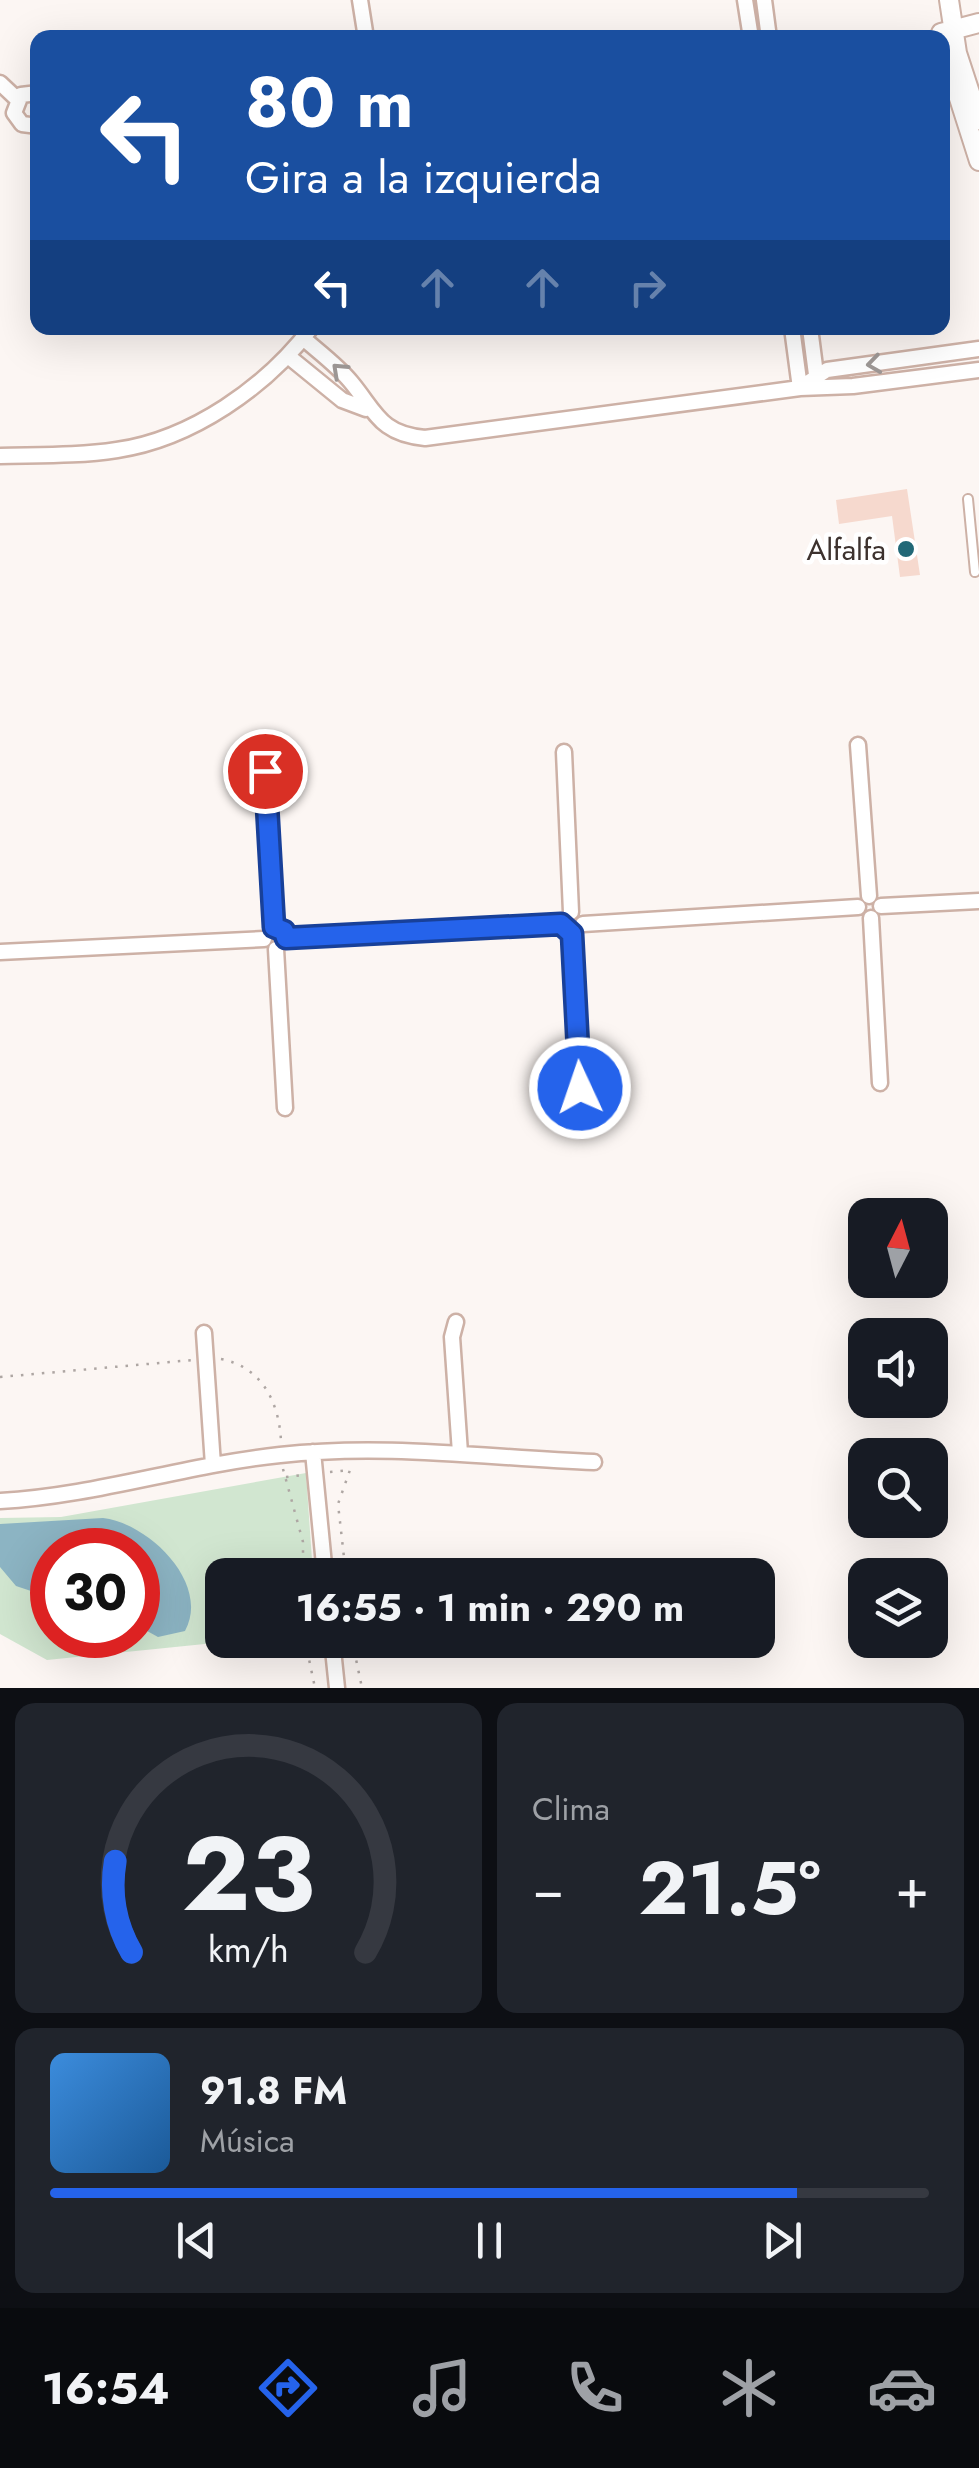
<!DOCTYPE html>
<html lang="es">
<meta charset="utf-8">
<style>
body{margin:0;font-family:Jost,sans-serif;background:#20242c;color:#f1f3f6;height:100vh;display:flex;flex-direction:column;font-size:38px;white-space:nowrap}
*{box-sizing:border-box;margin:0}
p{font-size:32px;color:#9ea1a6}
.icon{flex:none;width:55px;height:55px;fill:none;stroke:currentColor;stroke-width:2;stroke-linecap:round;stroke-linejoin:round}
.map{position:relative;height:1688px;overflow:hidden}
.panel{display:flex;flex-direction:column;gap:15px;padding:15px;background:#0d0f14;flex:1}
.panel>*{flex:none}
.banner{position:absolute;left:30px;top:30px;width:920px;height:305px;border-radius:20px;box-shadow:0 10px 40px #0002;background:#1a4fa0;color:#fff;overflow:hidden}
.needle{width:65px;rotate:6deg}
.buttons{position:absolute;left:848px;top:1198px;display:grid;gap:20px}
.buttons a{display:grid;place-items:center;width:100px;height:100px;border-radius:20px;background:#171b24;box-shadow:0 10px 40px #0002;font-size:50px}
.speed{position:absolute;left:30px;top:1528px;display:flex;gap:20px;font-size:50px;font-weight:700;text-align:center}
.speed>*{display:grid;place-content:center;width:130px;height:130px;border-radius:50%;background:#171b24;box-shadow:0 10px 40px #0002;line-height:1}
.speed .limit{border:15px solid #d22;background:#fff;color:#111}
.pin{position:absolute;display:grid;place-items:center;width:85px;height:85px;color:#fff;margin:-42px;border:5px solid #fff;border-radius:50%;box-shadow:0 2px 10px #0007}
.me{position:absolute;width:110px;margin:-55px;rotate:357deg;stroke-linejoin:round;filter:drop-shadow(0 0 8px #0008)}
.turn{display:flex;align-items:center;gap:35px;height:210px;padding:0 50px;font-size:45px}
.turn .icon{width:130px;height:130px;stroke-width:2.5}
.turn b{display:block;font-size:70px;line-height:85px}
.lanes{display:flex;align-items:center;height:95px;padding:0 50px;background:#0003;justify-content:center;gap:50px;direction:ltr}
.lanes .off{opacity:.35}
.big{font-size:75px;font-weight:700;line-height:1.1}
.panel .tile{flex:1;display:flex;flex-direction:column;justify-content:center;gap:15px;min-width:0;padding:0 35px;border-radius:20px;background:#20242c}
.panel .dial{align-items:center;gap:0}
.dial svg{height:260px;overflow:visible;fill:none;stroke:#363941;stroke-width:7;stroke-linecap:round;text-anchor:middle}
.dial text{fill:#f1f3f6;stroke:none}
.song{display:flex;align-items:center;gap:30px}
.cover{width:120px;height:120px;border-radius:15px;background:linear-gradient(135deg,hsl(210 70% 55%),hsl(210 70% 35%))}
.played{height:10px;border-radius:5px;background:linear-gradient(90deg,#2563eb 85%,#363941 85%)}
.keys{display:flex;justify-content:space-around;direction:ltr}
.heat{display:flex;justify-content:space-between;align-items:center;font-size:55px;direction:ltr}
.panel .tiles{flex:1;display:grid;gap:15px;grid-template-columns:1fr 1fr}
.tile:last-child{grid-column:span 2}
.trip{position:absolute;left:205px;top:1558px;width:570px;height:100px;border-radius:20px;background:#171b24;box-shadow:0 10px 40px #0002;font-weight:700;line-height:100px;text-align:center}
.tab-bar{display:flex;height:160px;justify-content:space-around;align-items:center;background:#090b0e;color:#9ea1a6}
.tab-bar .icon{width:70px;height:70px}
.tab-bar .current{color:#2563eb}
.tab-bar b{font-size:45px;color:#f1f3f6}
.map>svg:first-child{display:block}
.green{fill:#d1e6d0;fill-rule:evenodd}
.water{fill:#8cb4c3}
.building{fill:#f6d9ce}
.lines{fill:none;stroke-linecap:round;stroke-linejoin:round}
.service-casing{stroke:#cdb1a6;stroke-width:12}
.minor-casing{stroke:#cdb1a6;stroke-width:19}
.tertiary-casing{stroke:#cdb1a6;stroke-width:22}
.path{stroke:#aea6a3;stroke-width:2.5;stroke-dasharray:2.5 8;stroke-linecap:butt}
.service{stroke:#fff;stroke-width:8}
.minor{stroke:#fff;stroke-width:14}
.tertiary{stroke:#fff;stroke-width:18}
.oneway{stroke:#9e9896}
.route-casing{stroke:#184099;stroke-width:25}
.route{stroke:#2563eb;stroke-width:18}
.poi-dot{fill:#216877;stroke:#fff;stroke-width:4}
.labels{text-anchor:middle;dominant-baseline:central;stroke-width:9;stroke-linejoin:round;paint-order:stroke}
.poi-label{font-size:30px;fill:#3d322e;stroke:#fff;text-anchor:end}
</style>
<div class="map">
<svg width="979" height="1688" viewBox="0 0 979 1688">
<rect width="100%" height="100%" fill="#fcf6f3"/>
<path class="green" d="M306 1473 313 1575H222V1640H244L47 1660 0 1634V1518L61 1517ZM52 1550H138V1635H52Z"/>
<path class="water" d="M103 1518C148 1523 211 1583 185 1631L158 1637 138 1626V1550H52V1598L16 1586 0 1567V1524Z"/>
<path class="building" d="M907 489 920 575 900 577 892 516 839 524 836 500Z"/>
<g class="lines">
<defs>
<path id="service" d="M968 499 975 572"/>
<path id="minor" d="M360 0 366 38
M745 0 751 38
M764 0 769 38
M0 83 17 99
M38 93 21 95 14 113 22 124 38 126
M792 328 800 388
M810 328 817 382
M303 338C319 352 338 366 351 382 376 412 380 434 425 438L800 388 853 386 979 370
M288 356 342 400 366 409
M801 387 827 370 979 349
M0 456C39 455 79 456 117 450 192 439 266 387 311 328
M858 745 869 896
M564 752 571 912
M265 771 274 927
M881 906 979 901
M871 918 880 1083
M583 924 858 907
M572 934 581 1088
M286 938 561 924
M276 949 285 1108
M0 952 264 939
M456 1322 452 1337 460 1453
M204 1333 213 1465
M313 1452 325 1575
M0 1501C95 1496 185 1465 280 1455 386 1443 489 1458 594 1462
M332 1640 337 1688"/>
<path id="tertiary" d="M949 0 957 53 979 120
M941 33 979 23
M942 45 979 161"/>
</defs>
<use href="#service" class="service-casing"/>
<use href="#minor" class="minor-casing"/>
<use href="#tertiary" class="tertiary-casing"/>
<path class="path" d="M221 1359C262 1367 279 1402 281 1441
M0 1377 193 1360
M283 1469 303 1542V1575
M330 1472 350 1470 338 1504 346 1575
M286 1477 303 1475
M305 1640 315 1688
M352 1640 362 1688"/>
<use href="#service" class="service"/>
<use href="#minor" class="minor"/>
<use href="#tertiary" class="tertiary"/>
</g>
<defs><path id="oneway-chevron" d="M-2-3.5L2.5 0L-2 3.5" fill="none" stroke-width="1.6" stroke-linecap="round" stroke-linejoin="round" transform="scale(2.5)"/></defs>
<g class="oneway">
<use href="#oneway-chevron" transform="translate(874 364) rotate(172)"/>
<use href="#oneway-chevron" transform="translate(339 370) rotate(-137)"/>
</g>
<g class="lines">
<defs>
<path id="route" d="M265 771 274 927 284 931 286 938 561 924 572 934 580 1088"/>
</defs>
<use href="#route" class="route-casing"/>
<use href="#route" class="route"/>
</g>
<circle class="poi-dot" cx="906" cy="549" r="10"/>
<g class="labels">
<g class="poi-label">
<text x="886" y="549">Alfalfa</text>
</g>
</g>
</svg>
<div class="buttons">
<a><svg class="needle" viewBox="-14 -14 28 28"><path d="M0-13l5 13h-10z" fill="#e53935"/><path d="M0 13l5-13h-10z" fill="#9ea1a6"/></svg></a>
<a><svg class="icon" aria-label="sound" viewBox="0 0 24 24"><path d="M4 9h4l5-4v14l-5-4H4zM17 9q2 3 0 6"/></svg></a>
<a><svg class="icon" aria-label="search" viewBox="0 0 24 24"><circle cx="10" cy="10" r="6"/><path d="M15 15l6 6"/></svg></a>
<a><svg class="icon" aria-label="layers" viewBox="0 0 24 24"><path d="M12 4l9 5-9 5-9-5zM3 14l9 5 9-5"/></svg></a>
</div>
<div class="speed"><div class="limit">30</div></div>
<div class="pin" style="left:265px;top:771px;background:#d93025"><svg class="icon" aria-label="arrive" viewBox="0 0 24 24"><path d="M6 21V4h12l-3 4 3 4H6"/></svg></div>
<svg class="me" style="left:580px;top:1088px" viewBox="-20 -20 40 40"><circle r="17" fill="#2563eb" stroke="#fff" stroke-width="3"/><path d="M0-11L8 9 0 5-8 9z" fill="#fff"/></svg>
<div class="trip">16:55 · 1 min · 290 m</div>
<div class="banner">
<div class="turn"><svg class="icon" aria-label="left" viewBox="0 0 24 24"><path d="M17 20v-9H6M10 6l-5 5 5 5"/></svg><div><b>80 m</b>Gira a la izquierda</div></div>
<div class="lanes"><svg class="icon" aria-label="left" viewBox="0 0 24 24"><path d="M17 20v-9H6M10 6l-5 5 5 5"/></svg><svg class="icon off" aria-label="ahead" viewBox="0 0 24 24"><path d="M12 20V5M6 11l6-6 6 6"/></svg><svg class="icon off" aria-label="ahead" viewBox="0 0 24 24"><path d="M12 20V5M6 11l6-6 6 6"/></svg><svg class="icon off" aria-label="right" viewBox="0 0 24 24"><path d="M7 20v-9h11M14 6l5 5-5 5"/></svg></div>
</div>
</div>
<section class="panel">
<div class="tiles">
<div class="tile dial"><svg viewBox="0 0 100 80">
<path d="M14 69A42 42 0 1 1 86 69"/>
<path d="M14 69A42 42 0 0 1 9 41" stroke="#2563eb"/>
<text x="50" y="56" font-size="32" font-weight="700">23</text>
<text x="50" y="72" font-size="11">km/h</text>
</svg></div>
<div class="tile"><p>Clima</p>
<div class="heat"><a>−</a><b class="big">21.5°</b><a>+</a></div>
</div>
<div class="tile">
<div class="song"><i class="cover"></i><div><b>91.8 FM</b><p>Música</p></div></div>
<div class="played"></div>
<div class="keys"><svg class="icon" aria-label="previous" viewBox="0 0 24 24"><path d="M18 5L8 12l10 7zM5 5v14"/></svg><svg class="icon" aria-label="pause" viewBox="0 0 24 24"><path d="M8 5v14M16 5v14"/></svg><svg class="icon" aria-label="next" viewBox="0 0 24 24"><path d="M6 5l10 7-10 7zM19 5v14"/></svg></div>
</div>
</div>
</section>
<nav class="tab-bar">
<b>16:54</b>
<svg class="icon current" aria-label="directions" viewBox="0 0 24 24"><path d="M12 3l9 9-9 9-9-9zM9 14v-3h6M13 9l2 2-2 2"/></svg>
<svg class="icon" aria-label="music" viewBox="0 0 24 24"><path d="M9 18V5l10-2v13"/><circle cx="6" cy="18" r="3"/><circle cx="16" cy="16" r="3"/></svg>
<svg class="icon" aria-label="phone" viewBox="0 0 24 24"><path d="M5 4h4l2 5-3 2q2 4 5 5l2-3 5 2v4C11 20 4 13 5 4z"/></svg>
<svg class="icon" aria-label="climate" viewBox="0 0 24 24"><path d="M12 3v18M4 7l16 10M4 17L20 7"/></svg>
<svg class="icon" aria-label="car" viewBox="0 0 24 24"><path d="M5 17H2v-5l4-1 3-4h7l3 4 3 1v5h-3M9 17h6M6 11h13"/><circle cx="7" cy="17" r="2"/><circle cx="17" cy="17" r="2"/></svg>
</nav>
